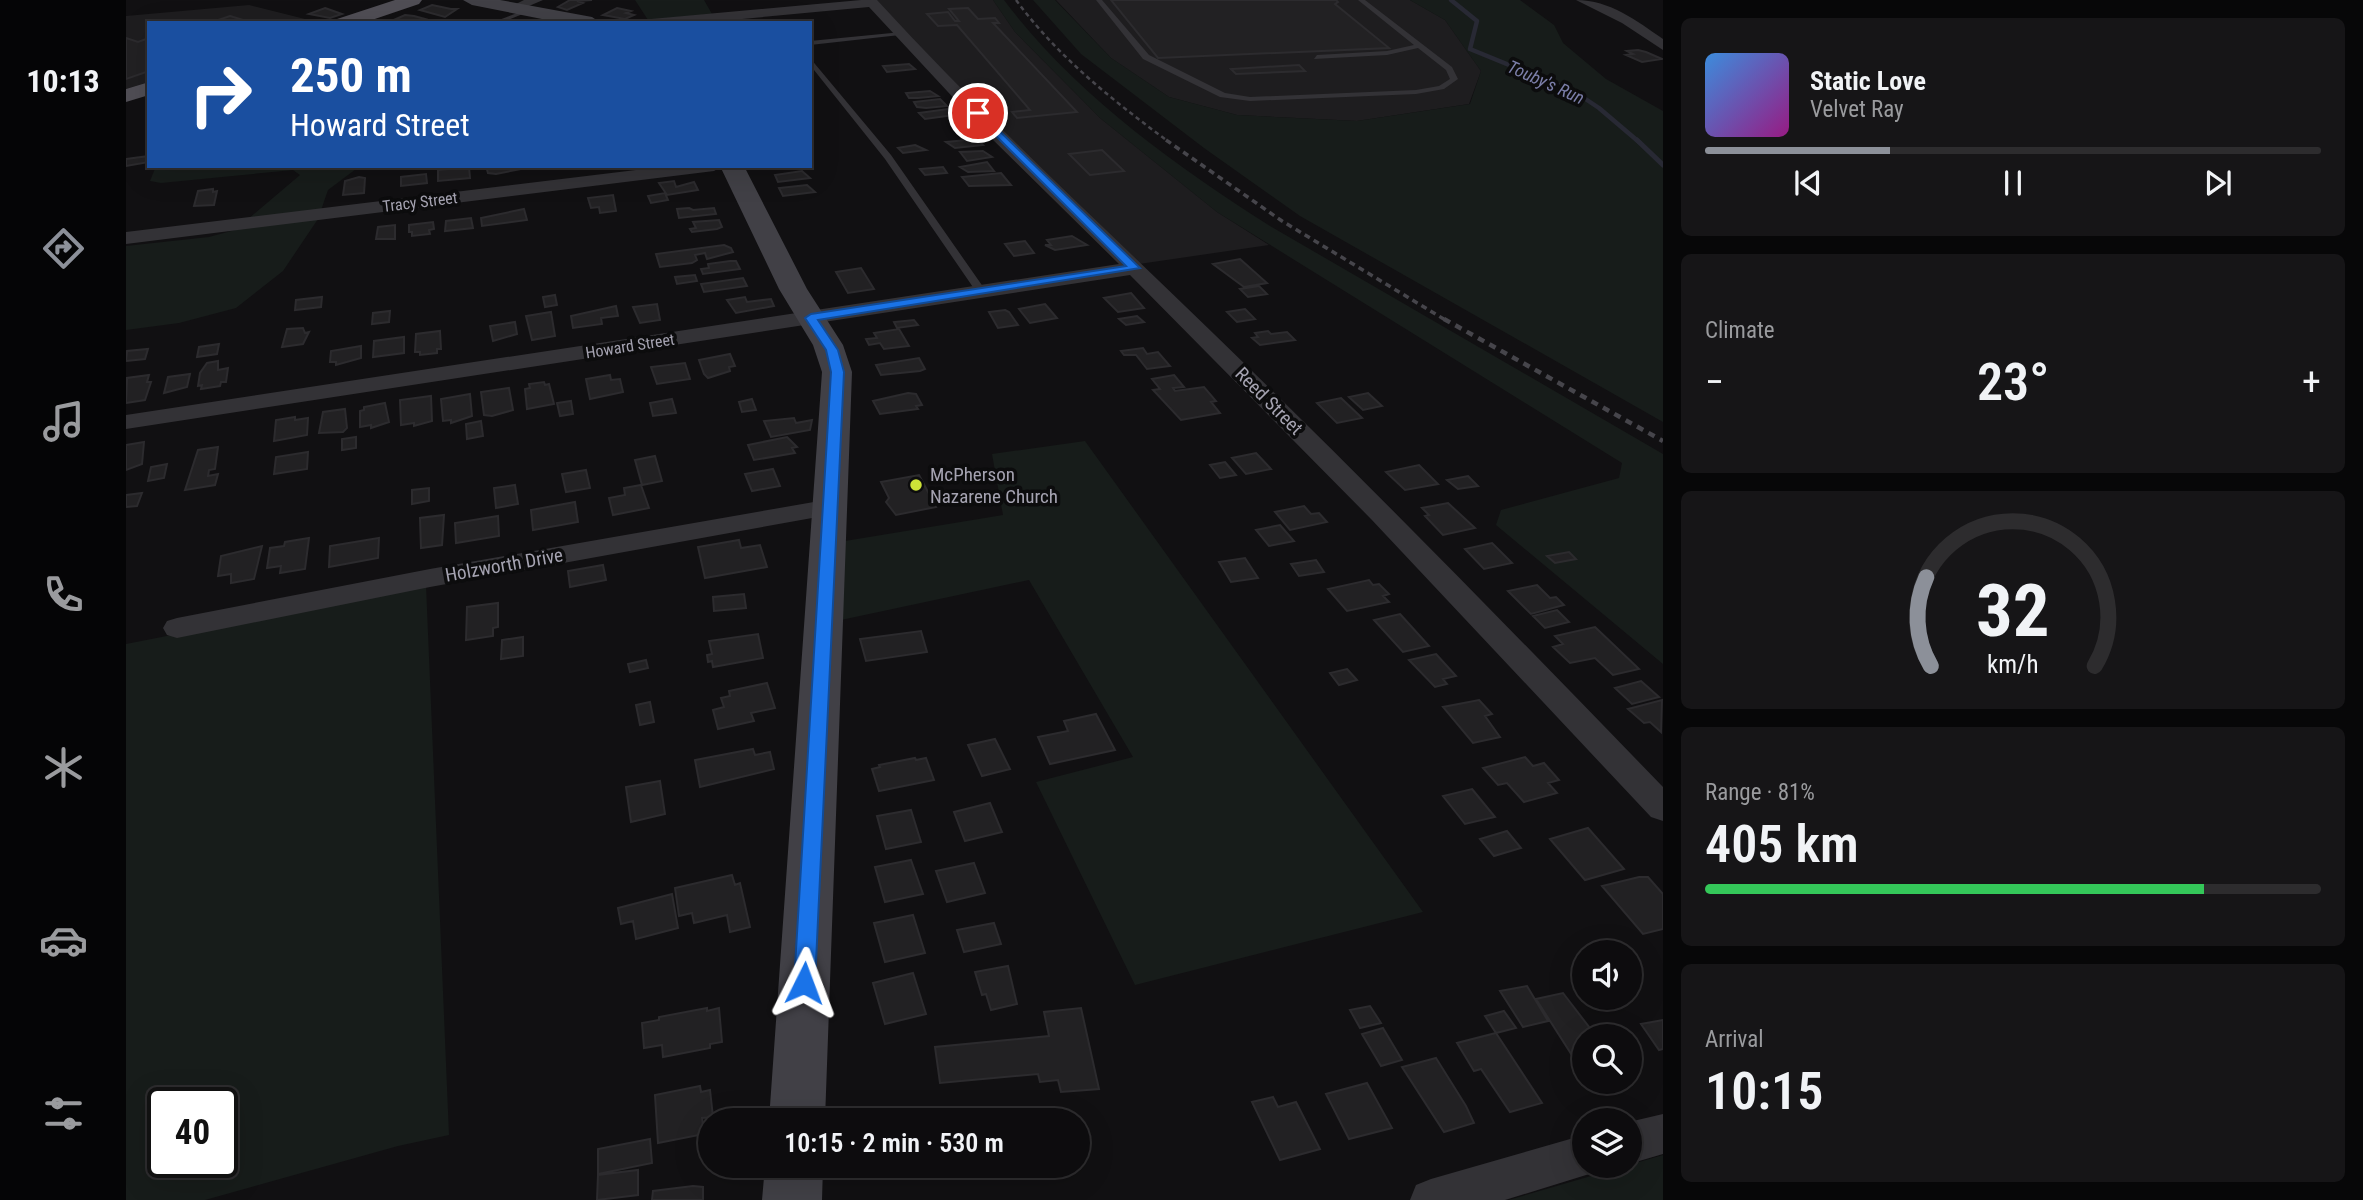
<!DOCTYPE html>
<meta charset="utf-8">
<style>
body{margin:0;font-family:"Roboto Condensed",sans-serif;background:#161517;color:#f1f3f6;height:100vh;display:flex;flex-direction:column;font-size:26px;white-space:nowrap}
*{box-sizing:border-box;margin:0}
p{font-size:23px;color:#9a9b9e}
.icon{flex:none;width:38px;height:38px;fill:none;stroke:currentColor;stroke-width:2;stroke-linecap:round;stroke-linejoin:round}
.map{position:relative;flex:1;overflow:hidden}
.side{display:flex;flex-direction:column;gap:18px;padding:18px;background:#070708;width:700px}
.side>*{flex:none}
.banner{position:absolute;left:21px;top:21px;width:665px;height:147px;border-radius:0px;box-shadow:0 7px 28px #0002,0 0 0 2px #2d2c2e;background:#1a4fa0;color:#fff;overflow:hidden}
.fabs{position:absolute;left:1446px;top:940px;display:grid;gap:14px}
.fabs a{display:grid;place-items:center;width:70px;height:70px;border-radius:50%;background:#0d0c0e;box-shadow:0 7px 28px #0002,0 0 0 2px #2d2c2e;font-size:35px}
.speed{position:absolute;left:21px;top:1087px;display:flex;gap:14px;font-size:35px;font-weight:700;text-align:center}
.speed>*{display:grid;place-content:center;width:91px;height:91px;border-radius:50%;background:#0d0c0e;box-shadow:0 7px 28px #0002,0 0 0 2px #2d2c2e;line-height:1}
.speed .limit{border:4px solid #111;border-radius:10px;background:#fff;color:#111}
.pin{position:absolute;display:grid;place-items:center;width:60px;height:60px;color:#fff;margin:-30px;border:4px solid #fff;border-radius:50%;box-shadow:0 2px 7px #0007}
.me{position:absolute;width:77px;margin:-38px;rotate:3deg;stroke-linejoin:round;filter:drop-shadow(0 0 5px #0008)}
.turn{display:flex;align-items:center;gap:24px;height:147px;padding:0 28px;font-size:32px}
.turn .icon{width:91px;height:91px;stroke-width:2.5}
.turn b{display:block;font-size:49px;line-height:60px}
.big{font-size:52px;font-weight:600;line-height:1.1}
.side .widget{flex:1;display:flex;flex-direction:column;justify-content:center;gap:10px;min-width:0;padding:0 24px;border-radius:10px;background:#161517}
.side .dial{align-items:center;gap:0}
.dial svg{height:182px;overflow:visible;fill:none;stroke:#2d2c2e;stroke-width:7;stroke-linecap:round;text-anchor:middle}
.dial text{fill:#f1f3f6;stroke:none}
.song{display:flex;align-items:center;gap:21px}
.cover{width:84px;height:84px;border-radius:10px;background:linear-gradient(135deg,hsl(210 70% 55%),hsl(310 70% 35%))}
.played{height:7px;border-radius:4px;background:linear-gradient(90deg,#8c9099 30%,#2d2c2e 30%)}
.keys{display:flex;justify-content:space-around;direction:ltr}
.heat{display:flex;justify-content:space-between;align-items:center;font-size:38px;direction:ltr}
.charge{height:10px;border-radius:5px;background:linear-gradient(90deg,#34c759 81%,#2d2c2e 0)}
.trip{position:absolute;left:572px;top:1108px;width:392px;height:70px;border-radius:35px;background:#0d0c0e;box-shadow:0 7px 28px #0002,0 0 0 2px #2d2c2e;font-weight:600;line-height:70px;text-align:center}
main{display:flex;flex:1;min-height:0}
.tab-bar{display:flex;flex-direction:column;width:126px;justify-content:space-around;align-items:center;background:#050506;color:#9a9b9e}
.tab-bar .icon{width:49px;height:49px}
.tab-bar .current{color:#8c9099}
.tab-bar b{font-size:32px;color:#f1f3f6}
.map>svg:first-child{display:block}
.built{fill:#1e1d1f}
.green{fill:#171c1a;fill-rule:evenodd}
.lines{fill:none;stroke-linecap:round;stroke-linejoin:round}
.stream-far1{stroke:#282934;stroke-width:4.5}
.stream{stroke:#282934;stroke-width:5}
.building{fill:#222123;stroke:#2c2b2e;stroke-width:2}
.lane{fill:#333236;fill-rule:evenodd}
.street{fill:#333236;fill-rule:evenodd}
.secondary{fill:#414046;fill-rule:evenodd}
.primary{fill:#504e55;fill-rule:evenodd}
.rail-far2{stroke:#46454b;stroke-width:2.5;stroke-dasharray:4.5 3.5;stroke-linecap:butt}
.rail-far1{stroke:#46454b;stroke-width:3.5;stroke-dasharray:6 4.5;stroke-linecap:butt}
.rail{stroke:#46454b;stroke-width:4.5;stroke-dasharray:7 6;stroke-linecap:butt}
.route{fill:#1a73e8;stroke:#114b97;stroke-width:2}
.poi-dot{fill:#cde238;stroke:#0c0c0d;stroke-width:2.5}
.labels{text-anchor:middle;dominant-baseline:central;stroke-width:7;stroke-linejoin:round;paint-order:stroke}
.far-street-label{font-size:16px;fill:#a5a3b1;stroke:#0c0c0d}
.far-water-label{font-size:18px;font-style:italic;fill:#7c7faa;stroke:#0c0c0d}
.street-label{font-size:19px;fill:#a5a3b1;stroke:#0c0c0d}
.poi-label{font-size:19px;fill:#a5a3b1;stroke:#0c0c0d;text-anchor:start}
</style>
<main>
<nav class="tab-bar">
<b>10:13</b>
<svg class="icon current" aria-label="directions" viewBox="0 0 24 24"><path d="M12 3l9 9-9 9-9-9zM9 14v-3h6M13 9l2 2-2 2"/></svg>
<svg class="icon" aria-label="music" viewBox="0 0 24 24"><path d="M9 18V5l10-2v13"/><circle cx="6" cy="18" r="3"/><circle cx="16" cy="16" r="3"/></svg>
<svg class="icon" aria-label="phone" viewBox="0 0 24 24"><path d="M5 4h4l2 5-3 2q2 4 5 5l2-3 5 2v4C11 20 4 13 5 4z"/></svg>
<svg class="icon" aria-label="climate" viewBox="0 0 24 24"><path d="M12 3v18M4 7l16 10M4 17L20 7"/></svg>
<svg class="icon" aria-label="car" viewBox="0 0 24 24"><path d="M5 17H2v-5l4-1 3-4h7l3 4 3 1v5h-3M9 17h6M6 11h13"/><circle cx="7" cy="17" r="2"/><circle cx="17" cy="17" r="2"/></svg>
<svg class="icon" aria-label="filters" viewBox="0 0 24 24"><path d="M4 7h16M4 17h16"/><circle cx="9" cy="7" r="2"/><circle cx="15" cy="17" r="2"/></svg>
</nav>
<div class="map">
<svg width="1537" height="1200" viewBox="0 0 1537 1200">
<rect width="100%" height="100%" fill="#111012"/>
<path class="built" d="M740 0H867L889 32 974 118 1091 212 1143 245 1013 264Z
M930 0H1284L1319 20 1355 71 1343 104 1231 121 1111 115 1043 97 985 58Z
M123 5 195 23H23V82L0 89V16Z"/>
<path class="green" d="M509 0H578L586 14 522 20Z
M867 0H878C948 93 1047 164 1144 226L1537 454V664L1370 525 1375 510 1493 478 1496 463 1091 212 974 118 889 32Z
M907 0H929L985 58 1043 97 1111 115 1231 121 1344 104 1355 71 1319 20 1284 0H1394L1428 25 1437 43 1480 79 1537 111V422L1174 216 1078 148 955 54Z
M30 166H234L202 190 192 219 157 271 110 308 53 323 0 330V246L83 237 109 230 174 175 167 170 35 183 24 181Z
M959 441 1297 912 1009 985 910 782 1007 757 903 580 715 620 719 541 877 515 866 454Z
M300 585 323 1135 272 1146 79 1200H0V644ZM37 1102H96V1162H37Z
M1537 1155V1200H1383Z"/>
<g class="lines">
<path class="stream-far1" d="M1325 0 1351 21 1344 49 1449 92 1473 108 1513 142"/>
<path class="stream" d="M1511 140 1537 165"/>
</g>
<path class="building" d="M466 0 451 1 457 3 441 10 432 7 444 0Z
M985 0H1210L1212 2 1209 4 1263 48 1032 58Z
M306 5 325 9H331L319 17 294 10Z
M199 8 216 14 204 18 183 14Z
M491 8 505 11 500 13 508 15 499 19 477 15Z
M842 8 852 19 869 18 873 23H867L951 112 891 118 886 112 904 110 831 25 812 26 801 14 822 12 829 21H833L823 9Z
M279 15 288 16 299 19 289 23 270 19Z
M104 16 127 23H83Z
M0 38 12 42 23 38V71L0 79Z
M1512 50 1520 52 1536 59 1516 62 1500 55 1507 54 1501 51Z
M783 64 789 69 761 72 757 66Z
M1173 65 1179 71 1110 74 1105 69Z
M804 91 812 96 792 98H783L780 93Z
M814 99 821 106 800 108 791 107 788 102Z
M822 109 828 115 799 119 793 113Z
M851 139 857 145 829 148 820 142Z
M789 145 800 150 777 153 772 148Z
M976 150 998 171 964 175 943 154Z
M857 151 866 157 841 161 834 152Z
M23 156V162L0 166V159Z
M861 162 868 171 842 172 834 167Z
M360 166H399L400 168 370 174 362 173Z
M343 167 344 178 312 181V170Z
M817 167 821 173 799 175 794 169Z
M676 171 684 178 652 182 649 175Z
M875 173 885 185 843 186 836 177Z
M300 174 301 183 275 186V177Z
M233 177 239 178 238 193 217 195 219 181Z
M548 181 550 187 568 182 572 190 541 195 533 183Z
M681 185 689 192 657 196 653 188Z
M87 189V192L91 191 88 205 68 206 72 191Z
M539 193 542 200 525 203 522 196Z
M487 195 490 211 474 213 473 207 465 208 462 198Z
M563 208 567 210 588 208 590 214 553 218 551 209Z
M398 209 401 220 356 226 355 218Z
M345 218 347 228 319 231 320 221Z
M593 220 596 227 591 229 566 232 564 229 570 228 567 222Z
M307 222 308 229 303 230 304 234 286 236V232H283V225Z
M269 225V239H250L252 227Z
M946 236 961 245 929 250 919 245H925L921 240Z
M899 241 908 253 888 256 879 244Z
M598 245 605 248 607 252 581 259 579 253 569 255 571 260 566 263 534 267 530 254Z
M1114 259 1141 283 1118 287 1087 264Z
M604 261H610L614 269 577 274 575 269 583 268 582 264Z
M735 268 748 289 722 293 710 272Z
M569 275 571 281 551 284 549 277Z
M617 278 621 286 578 292 575 284Z
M1133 286 1141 294 1122 297 1114 289Z
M1005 293 1018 308 992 312 978 298Z
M429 295 431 305 419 307 417 297Z
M196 297 195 307 169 310 170 300Z
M619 297 621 302 645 299 648 306 610 313 601 300Z
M531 304 534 320 514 323 507 307Z
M919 304 931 318 904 323 893 309Z
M490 306 492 316 475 318 476 324 447 328 445 316Z
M1119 309 1129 319 1111 322 1101 312Z
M879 310 883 312 892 325 872 328 863 312Z
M264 311 263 322 246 324 247 313Z
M425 312 429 336 406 340 400 316Z
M1011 316 1018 322 1000 325 993 319Z
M788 320 792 325 771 328 768 322Z
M389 322 391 334 367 341 364 326Z
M177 328 179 333 183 332 177 344 156 347 161 329Z
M773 329 783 346 758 349 754 343 743 345 740 339 751 338 748 333Z
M314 331 315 349H311V353L294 355V352H289L290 334Z
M1142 331 1145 334 1161 332 1169 340 1134 345 1126 338 1132 337 1129 333Z
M278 337V353L247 357 248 341Z
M93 344 91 354 71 357 73 347Z
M235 346V358L210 365V362H204L205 351Z
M1017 348 1021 354 1032 352 1044 366 1021 369 1010 355H998L995 351Z
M22 349 19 359 0 361 1 351Z
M604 354 609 366 603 367 604 371 582 378 578 374 573 360Z
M793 358 799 369 794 371 755 375 750 365Z
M92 361V370L102 368 100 382H95L94 386 75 389 76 385 72 386 74 373 81 363Z
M559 363 564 379 531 384 525 367Z
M64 374 61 387 38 393 42 377Z
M23 375 21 382H25L19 400 0 403 1 378Z
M484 375 485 380 494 379 497 392 464 399 460 379Z
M1048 375 1058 387 1047 388 1049 391 1078 387 1090 401 1085 402 1094 413 1055 420 1027 390 1034 389 1026 379Z
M418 382 419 385 423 384 428 404 401 409 399 389 404 388 403 384Z
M383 388 387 410 366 416 358 415 355 392Z
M782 393 790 394 796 405 790 406 792 409 754 414 747 401Z
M1242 393 1256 406 1237 410 1223 397Z
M344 394 346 416 325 423V420L317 421 315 399Z
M305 396 306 421 288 426V423L275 425 274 400Z
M1215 398 1236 418 1211 423 1191 403Z
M546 399 550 413 527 416 524 403Z
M626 399 630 410 616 412 613 402Z
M445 401 447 414 434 416 431 403Z
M259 403 263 422 245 428V425L234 427V411L238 410V407Z
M219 409 221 428 217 432 193 433 197 412Z
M169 417V420L182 418 181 435 148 441 150 420Z
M668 418 670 423 686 420 684 430 645 437 638 421Z
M355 421 357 436 341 439 340 424Z
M230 437V448L216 450V439Z
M661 437 671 447 666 448 669 453 628 460 622 445Z
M18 442 16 464 0 470V445Z
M92 447 89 469 83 470 82 476 92 474 89 485 59 490 72 450Z
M182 452 181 469 148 474 150 457Z
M1130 453 1145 469 1120 474 1106 458Z
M529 456 536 481 516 485 509 460Z
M1099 462 1110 475 1094 478 1084 465Z
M41 464 38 478 22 481 25 467Z
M1293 465 1312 484 1279 490 1260 472Z
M647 469 654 486 626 491 619 474Z
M460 470 464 488 440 492 436 474Z
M793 475 810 507 770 515 760 502 763 498 755 482Z
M1342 476 1352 486 1332 489 1321 480Z
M389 485 392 504 370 508 368 488Z
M515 485 523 508 487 515 483 498 499 495 498 488Z
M303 488V501L286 504V490Z
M16 493 11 506 0 507V495Z
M449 502 452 522 407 530 405 510Z
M1322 503 1349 528 1317 535 1299 516 1303 515 1296 508Z
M1178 506 1185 514 1193 513 1201 522 1164 530 1149 512Z
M318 515 316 545 295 548 294 518Z
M372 516 373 536 330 543 329 523Z
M1154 525 1168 541 1143 546 1130 530Z
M183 538 179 569 154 573 155 566 141 568 144 548 158 546 159 542Z
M253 538 252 558 203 567 204 546Z
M613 540 615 548 634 545 641 567 579 578 572 547Z
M1366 543 1386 563 1358 569 1339 549Z
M136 546 128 579 105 583V574L92 576 95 556Z
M1443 552 1450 559 1429 563 1421 556Z
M1119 558 1132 578 1105 582 1093 562Z
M1190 560 1198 572 1173 576 1165 564Z
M477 565 480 580 444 587 442 571Z
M1243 580 1247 585 1253 584 1263 594 1257 596 1263 602 1221 611 1202 589Z
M1411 585 1424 598 1430 597 1438 605 1405 614 1382 591Z
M618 594 620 608 588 611 587 597Z
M372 603V627L367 628V636L340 640 341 607Z
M1431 610 1443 622 1419 628 1407 616Z
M1274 614 1303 646 1277 652 1248 620Z
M1469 627 1513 669 1487 675 1469 658 1444 663 1427 647 1437 644 1429 636Z
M795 631 801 652 740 661 734 639Z
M632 634 637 658 587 667 586 661 582 662 581 655 586 654 583 641Z
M397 637V656L375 659 376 640Z
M1310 654 1330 676 1317 679 1321 684 1309 687 1283 660Z
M520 660 522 668 504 672 502 664Z
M1221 669 1231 680 1213 685 1204 673Z
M1515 681 1533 697 1506 704 1489 688Z
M641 683 649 708 625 713 628 721 592 729 587 710 598 707 595 698 604 696 603 691Z
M1353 700 1366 714 1359 716 1374 737 1347 743 1317 707Z
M1536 700 1535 732 1524 722 1518 723 1502 709Z
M524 702 528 722 514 725 510 705Z
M970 714 989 750 924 764 912 737 942 731 938 721Z
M869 739 884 769 856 776 842 745Z
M627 749 629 755 644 752 648 769 574 787 569 760Z
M1399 757 1407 766 1418 763 1433 780 1422 783 1431 793 1398 802 1381 783 1372 785 1357 768Z
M789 758 790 760 800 758 808 780 753 791 746 769 754 767 753 765Z
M534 781 539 814 505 822 500 787Z
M1346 789 1369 817 1339 824 1317 796Z
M864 803 876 832 839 841 828 812Z
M785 810 795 842 760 849 751 816Z
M1462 828 1498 869 1459 880 1424 839Z
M1381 831 1395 848 1368 856 1354 839Z
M785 860 797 894 759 902 749 867Z
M848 863 859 893 821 902 810 871Z
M606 875 609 885 614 883 624 927 604 932 601 915 568 923 566 913 553 916 549 888Z
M1513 877H1522L1537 894V929L1517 934 1476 886Z
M546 894 552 928 510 939 507 921 495 924 492 908Z
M787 915 799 953 759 962 748 923Z
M868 923 875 944 838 952 831 930Z
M882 966 891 1004 865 1010 860 994 856 995 849 972Z
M787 973 800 1014 759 1024 747 983Z
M1401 986 1422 1021 1397 1027 1374 991Z
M1437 993 1470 1036H1458V1074L1410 999Z
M1244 1006 1255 1023 1234 1028 1224 1010Z
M581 1008V1011L593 1008 596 1042 584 1044V1048L537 1057 536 1045 518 1048 516 1023 533 1020V1017Z
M955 1008 973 1089 935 1092 932 1080 914 1082 912 1074 814 1083 809 1047 923 1036 918 1012Z
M1378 1011 1390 1028 1370 1033 1359 1016Z
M1537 1020V1049L1533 1050 1515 1024Z
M1257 1028 1276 1060 1255 1066 1236 1034Z
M1370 1033 1416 1103 1384 1112 1355 1069 1348 1071 1331 1043Z
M1310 1058 1340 1106 1348 1123 1318 1132 1276 1067Z
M1241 1083 1266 1128 1223 1139 1200 1094Z
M574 1086 575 1092 584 1090 587 1117 576 1118 578 1134 532 1143 529 1095Z
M1147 1097 1152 1107 1170 1102 1194 1149 1154 1160 1126 1102Z
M820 1112 821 1120H740L802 1116V1113Z
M524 1139 526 1163 472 1174V1149Z
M512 1170V1195L471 1200 472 1175Z
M567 1186 577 1187V1200H526L527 1191Z"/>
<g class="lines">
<path class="lane" d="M970 0H976L1023 55 1099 93 1124 97 1290 90 1313 86 1324 79 1320 70 1292 48 1261 55 1188 59 1191 55 1261 51 1288 45 1232 0H1239L1326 67 1332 79 1318 89 1290 94 1124 101 1094 97 1017 59Z
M399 10 404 11 375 23H365Z
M776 32 774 35 684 45V41Z
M684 58 765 155 860 291 859 293H851L759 159 684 65Z"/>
<path class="street" d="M398 0H417L389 12 382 8Z
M735 0H751C858 117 975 224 1088 334 1241 482 1389 634 1537 787V821L1525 817 1245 519 1004 275 0 429V415L993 264 861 134 743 7 573 23H518L525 19Z
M1450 0C1484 0 1511 21 1537 39V50L1496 23Z
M543 166H596L588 171 0 244V232Z
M705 499 714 501 718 507 714 513 304 587 51 638 41 635 37 628 41 621 51 618 304 569Z
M1537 1114V1154L1503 1164V1122Z
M1458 1135V1166H1475L1473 1171 1379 1200H1284L1290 1185 1305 1179Z"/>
<path class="secondary" d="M337 0H374L466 17 475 23H436L346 5Z
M594 166H618L681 289 717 345 726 372 699 1120H643L696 372 687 345 653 289Z
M639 1166H697L696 1200H636Z"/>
<path class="primary" d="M269 0H296L293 4 237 23H209L211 19Z
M23 82V95L0 102V89Z"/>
<path class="rail-far2" d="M890 0C932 57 986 100 1043 142"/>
<path class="rail-far1" d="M1040 140 1156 221 1321 321"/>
<path class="rail" d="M1318 319 1537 441"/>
</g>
<path class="route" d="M852 110 1014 268 692 320 712 350 718 372 689 983 686 990 678 992 671 990 668 983 705 372 700 350 679 318 685 314 1000 266 849 115Z"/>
<circle class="poi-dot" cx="790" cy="485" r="7"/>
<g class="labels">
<g class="far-street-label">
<text transform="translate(294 202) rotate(-7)">Tracy Street</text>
<text transform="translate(504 346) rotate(-9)">Howard Street</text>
</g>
<g class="far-water-label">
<text transform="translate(1420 82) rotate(24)">Touby's Run</text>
</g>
<g class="street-label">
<text transform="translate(1143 401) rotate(45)">Reed Street</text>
<text transform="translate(378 565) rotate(-10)">Holzworth Drive</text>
</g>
<g class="poi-label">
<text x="804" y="474">McPherson<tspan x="804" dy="22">Nazarene Church</tspan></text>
</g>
</g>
</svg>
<div class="fabs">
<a><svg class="icon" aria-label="sound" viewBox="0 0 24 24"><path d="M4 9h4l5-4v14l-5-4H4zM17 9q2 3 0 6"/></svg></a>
<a><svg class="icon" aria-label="search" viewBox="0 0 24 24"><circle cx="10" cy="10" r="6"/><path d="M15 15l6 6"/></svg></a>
<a><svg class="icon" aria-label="layers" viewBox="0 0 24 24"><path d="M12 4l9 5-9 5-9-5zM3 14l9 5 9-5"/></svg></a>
</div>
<div class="speed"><div class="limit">40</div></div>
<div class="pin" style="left:852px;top:113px;background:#d93025"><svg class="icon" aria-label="arrive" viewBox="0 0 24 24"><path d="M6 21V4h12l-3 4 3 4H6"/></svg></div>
<svg class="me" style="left:678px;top:983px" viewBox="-20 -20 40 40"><path d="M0-17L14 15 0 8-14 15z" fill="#1a73e8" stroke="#fff" stroke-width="4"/></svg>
<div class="trip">10:15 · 2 min · 530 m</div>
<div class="banner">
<div class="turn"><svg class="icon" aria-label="right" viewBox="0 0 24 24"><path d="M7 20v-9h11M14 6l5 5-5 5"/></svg><div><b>250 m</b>Howard Street</div></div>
</div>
</div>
<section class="side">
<div class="widget">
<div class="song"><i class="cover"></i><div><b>Static Love</b><p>Velvet Ray</p></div></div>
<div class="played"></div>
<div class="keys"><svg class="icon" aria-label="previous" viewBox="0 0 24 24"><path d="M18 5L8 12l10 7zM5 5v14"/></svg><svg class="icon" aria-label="pause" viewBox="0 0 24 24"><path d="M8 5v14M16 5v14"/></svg><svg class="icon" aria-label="next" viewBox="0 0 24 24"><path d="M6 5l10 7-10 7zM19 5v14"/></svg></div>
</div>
<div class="widget"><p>Climate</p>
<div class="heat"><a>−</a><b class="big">23°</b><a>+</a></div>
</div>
<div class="widget dial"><svg viewBox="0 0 100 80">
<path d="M14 69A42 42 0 1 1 86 69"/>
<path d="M14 69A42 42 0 0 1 12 30" stroke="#8c9099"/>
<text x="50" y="56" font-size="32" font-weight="700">32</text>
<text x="50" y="72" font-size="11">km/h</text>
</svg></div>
<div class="widget"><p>Range · 81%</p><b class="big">405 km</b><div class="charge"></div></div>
<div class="widget"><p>Arrival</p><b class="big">10:15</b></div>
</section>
</main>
